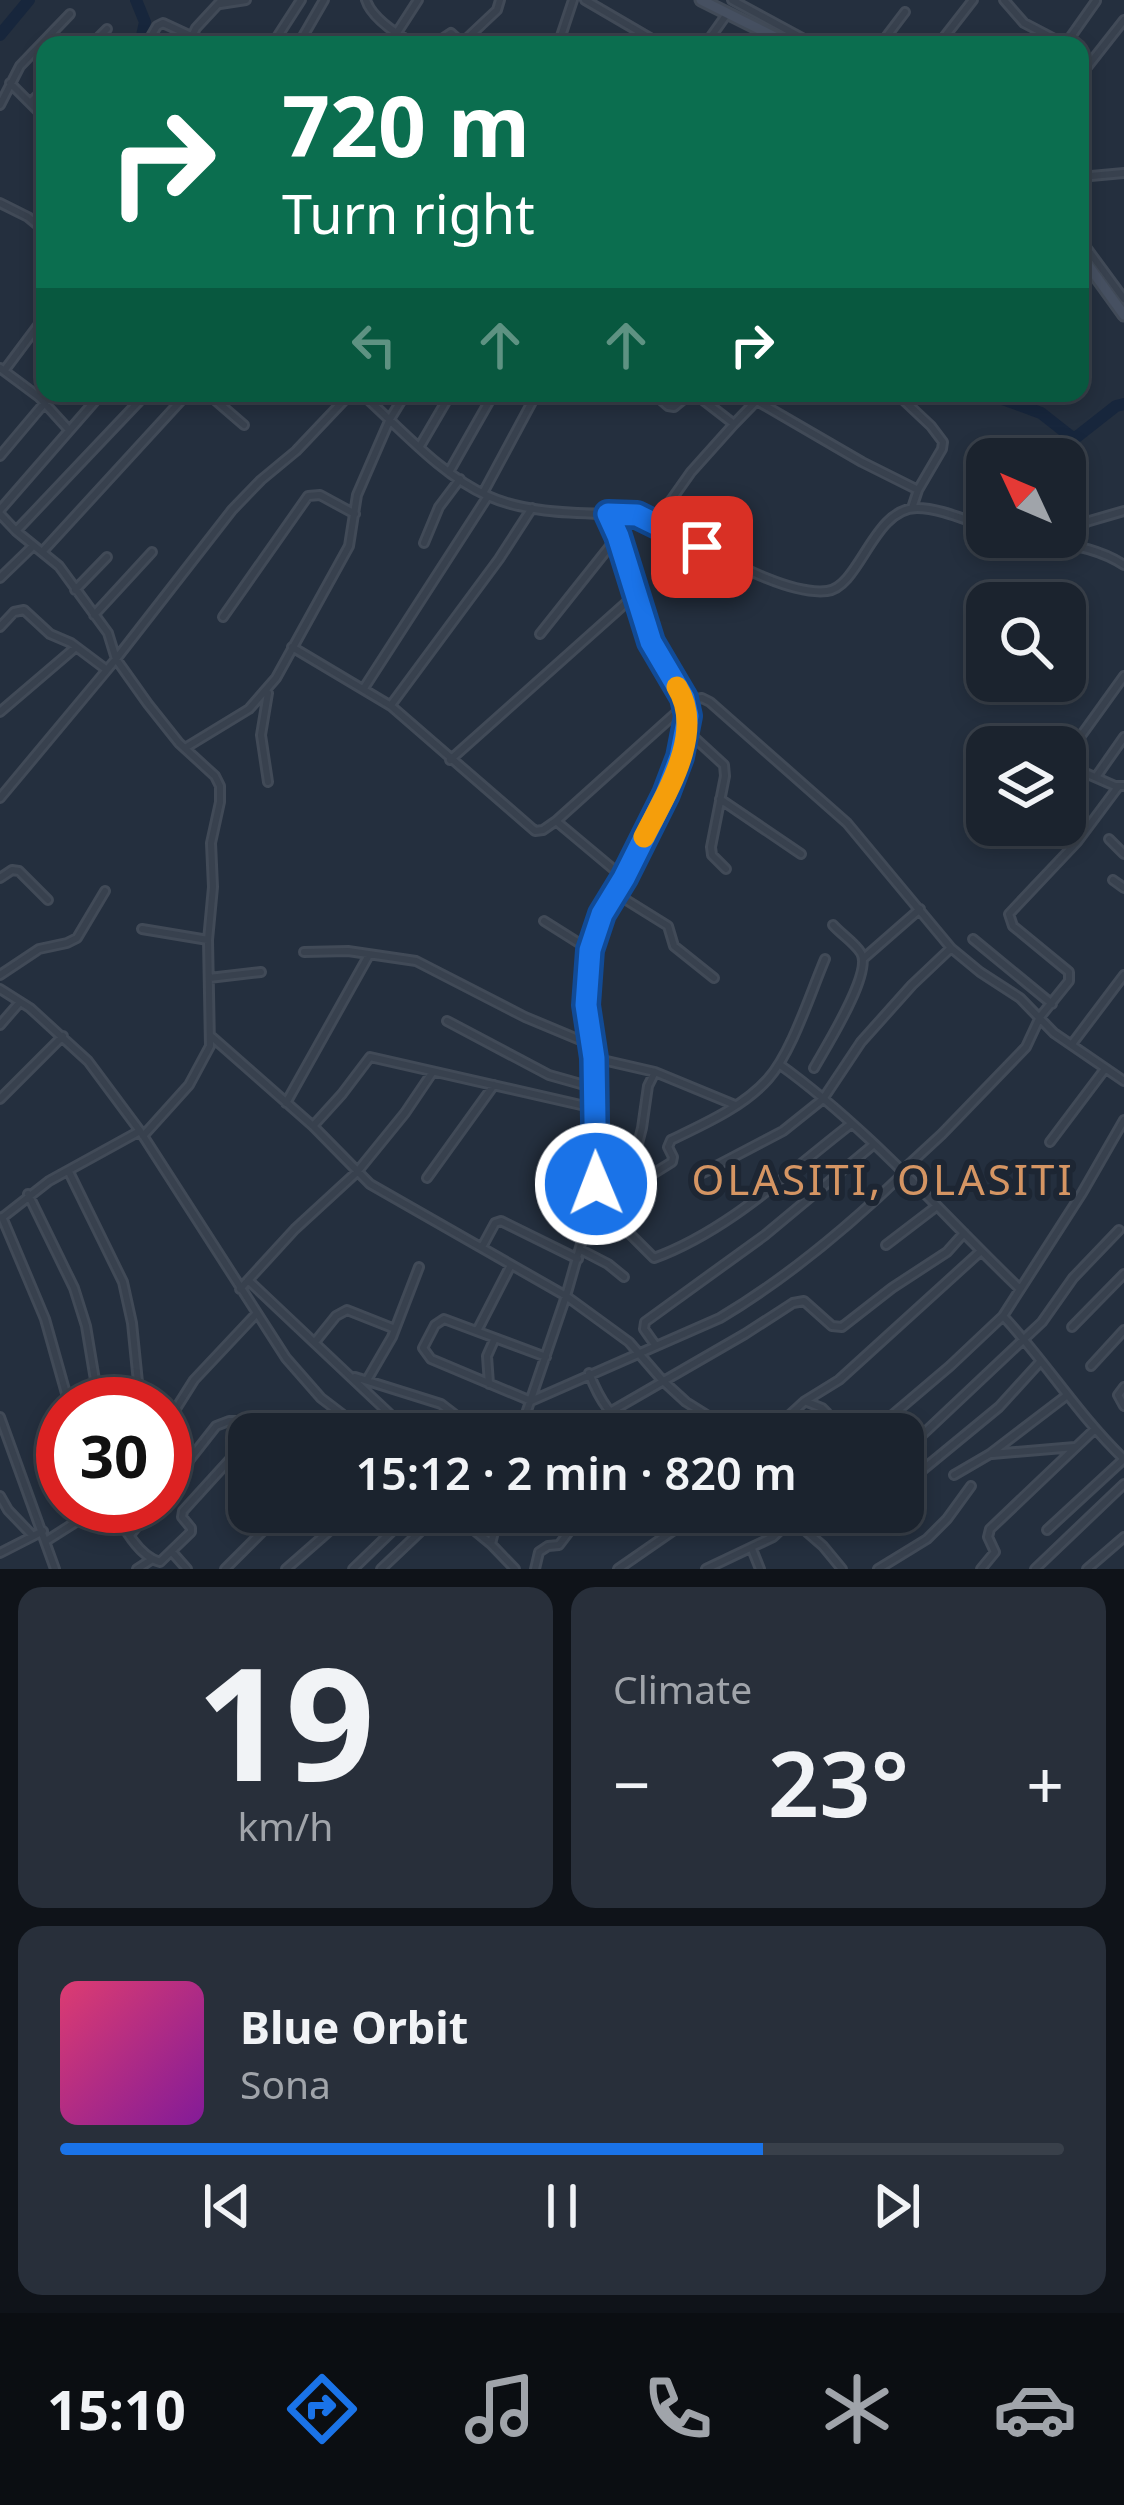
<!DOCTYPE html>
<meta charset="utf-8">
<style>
body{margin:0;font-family:"Noto Sans",sans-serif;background:#282f3a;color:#f1f3f6;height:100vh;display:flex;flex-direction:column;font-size:45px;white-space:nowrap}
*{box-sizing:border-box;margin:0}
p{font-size:39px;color:#a0a4aa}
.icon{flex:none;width:66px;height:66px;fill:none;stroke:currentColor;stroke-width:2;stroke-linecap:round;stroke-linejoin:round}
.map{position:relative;height:1569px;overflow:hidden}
.side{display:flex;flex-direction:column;gap:18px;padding:18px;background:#0f1319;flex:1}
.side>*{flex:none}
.top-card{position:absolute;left:36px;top:36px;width:1053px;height:366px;border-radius:24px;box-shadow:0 6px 18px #0003,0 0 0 3px #39404a;background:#0b6e4f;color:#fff;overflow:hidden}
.needle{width:78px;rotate:314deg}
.buttons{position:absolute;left:966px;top:438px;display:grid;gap:24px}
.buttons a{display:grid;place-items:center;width:120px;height:120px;border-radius:24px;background:#1b232e;box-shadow:0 6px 18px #0003,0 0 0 3px #39404a;font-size:60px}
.speed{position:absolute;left:36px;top:1377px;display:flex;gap:24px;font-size:60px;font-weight:700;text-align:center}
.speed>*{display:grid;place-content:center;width:156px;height:156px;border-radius:50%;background:#1b232e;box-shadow:0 6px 18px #0003,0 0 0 3px #39404a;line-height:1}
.speed .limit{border:18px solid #d22;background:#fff;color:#111}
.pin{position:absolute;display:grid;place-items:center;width:102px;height:102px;color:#fff;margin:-51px;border-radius:24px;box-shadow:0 6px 18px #0006}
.me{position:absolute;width:132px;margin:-66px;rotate:359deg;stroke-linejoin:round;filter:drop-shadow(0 0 9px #0008)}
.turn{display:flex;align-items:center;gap:42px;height:252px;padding:0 48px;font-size:54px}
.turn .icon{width:156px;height:156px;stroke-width:2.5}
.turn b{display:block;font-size:84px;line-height:102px}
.lanes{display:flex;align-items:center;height:114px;padding:0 48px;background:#0003;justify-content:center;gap:60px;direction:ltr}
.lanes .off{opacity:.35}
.big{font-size:90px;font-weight:600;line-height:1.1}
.side .card{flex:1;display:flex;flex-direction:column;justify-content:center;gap:18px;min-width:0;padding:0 42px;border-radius:24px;background:#282f3a}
.side .dial{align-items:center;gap:0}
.dial b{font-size:156px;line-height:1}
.song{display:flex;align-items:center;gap:36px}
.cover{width:144px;height:144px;border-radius:18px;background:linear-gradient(135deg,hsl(340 70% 55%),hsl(290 70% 35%))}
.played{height:12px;border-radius:6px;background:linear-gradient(90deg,#1a73e8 70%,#39404a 70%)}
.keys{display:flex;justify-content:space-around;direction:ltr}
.heat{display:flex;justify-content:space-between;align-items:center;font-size:66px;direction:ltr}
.side .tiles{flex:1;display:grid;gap:18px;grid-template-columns:1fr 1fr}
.card:last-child{grid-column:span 2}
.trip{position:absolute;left:228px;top:1413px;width:696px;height:120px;border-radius:24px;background:#1b232e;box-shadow:0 6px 18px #0003,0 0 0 3px #39404a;font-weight:600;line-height:120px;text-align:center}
.dock{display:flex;height:192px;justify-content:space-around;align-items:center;background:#0b0e12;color:#a0a4aa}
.dock .icon{width:84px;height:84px}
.dock .on{color:#1a73e8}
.dock b{font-size:54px;color:#f1f3f6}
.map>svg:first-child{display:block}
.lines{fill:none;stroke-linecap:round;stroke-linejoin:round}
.river{stroke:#17263c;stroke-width:12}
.street-casing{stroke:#414a57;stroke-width:12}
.secondary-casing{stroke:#414a57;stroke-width:15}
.street{stroke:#38414e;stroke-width:6}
.secondary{stroke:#465061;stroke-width:9}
.route-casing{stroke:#114b97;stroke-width:30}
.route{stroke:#1a73e8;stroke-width:21}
.slow{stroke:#f59e0b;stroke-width:21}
.labels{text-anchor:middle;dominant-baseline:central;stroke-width:12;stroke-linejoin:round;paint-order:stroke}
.neighbourhood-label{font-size:42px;letter-spacing:3px;fill:#d59563;stroke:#1d2633}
</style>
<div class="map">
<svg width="1124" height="1569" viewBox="0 0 1124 1569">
<rect width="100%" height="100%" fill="#242f3e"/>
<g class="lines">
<path class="river" d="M136 0 145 22 140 45
M0 35 29 0
M234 45H241
M986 393 1041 413 1074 439 1116 406 1124 404"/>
<defs>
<path id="street" d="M366 0C372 19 398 35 416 45
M585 0 662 45
M732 0 815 45
M1004 0 1024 23 1066 45
M220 4 246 0
M462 43 497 10 500 0
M91 45 107 29
M146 45 157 26 163 23 191 36
M188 45 196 28 222 0
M272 45 301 0
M298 45 324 0
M389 45 418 0
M433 45 451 33 461 42
M558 45 573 0
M705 45 727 14
M880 45 905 12
M938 45 973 0
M1015 45 1018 40
M1065 45 1096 1
M1080 76 1124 20
M10 83 45 118
M31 102 45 88
M0 105 20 66 70 14
M1080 177 1124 173
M0 203 28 217 45 231
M1080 239 1124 299
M0 368 39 397 69 430
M4 371 45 316
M207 393 244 425
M361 393C399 427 442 476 488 496 523 512 568 513 605 514 618 514 629 513 641 517 689 535 777 597 827 591 860 587 873 508 917 508 940 508 965 520 987 527
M653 393 668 406 674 407 691 393
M694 393 734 424 764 393
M896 393 931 426 943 442 942 449 918 490 912 508
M757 401 862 462 918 490
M420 446 451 393
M0 456 53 393
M449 472 494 393
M483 493 532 402
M0 510 102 393
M0 514 16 531 147 393
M655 523 691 472 734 424
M16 531 59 566 108 633 116 659 148 704 179 743 215 776 220 786V802L211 843 213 887 208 940 210 1046 189 1085 143 1136
M1029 537C1062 544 1095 546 1124 565
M424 543 439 507 460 479
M1069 544 1086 522 1124 511
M43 551 188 393
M0 578 32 547
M75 590 107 557
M94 615 152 552
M223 617 308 496 320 495 355 514
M0 627 14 612 24 610 50 634 71 643 107 670
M540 634 618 536
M292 647 391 706 535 831 543 830 556 821 686 704
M364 688 488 496
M686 701 702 698 710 702 847 823 951 948 980 972 1020 998 1054 1033 1124 1081
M391 705 499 559 532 508
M0 712 76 647
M687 731 724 765 725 776 711 847 712 855 726 869
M185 748 249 709 276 678 349 546 357 495 390 419 406 393
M1065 758 1124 676
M450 760 636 594
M1065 764 1115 786H1124
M1096 777 1124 737
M268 782 261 735 268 693
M0 798 116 659 232 510 261 480 296 451 351 393
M720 799 801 854
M556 821 624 878
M1109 839 1124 854
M0 878 12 870 19 871 48 900
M1113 880 1124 888
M615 893 668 926 674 946 714 978
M544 921 590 950
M142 929 208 940
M973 939 1052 1004
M304 952 348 951 416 961 525 1017 592 1045
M864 958 920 909
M0 975 39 949 67 943 77 938 105 891
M209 978 261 972
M0 989 30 1008 88 1061 140 1131 286 1358 321 1398 368 1434
M447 1021 549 1075 595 1088
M0 1025 20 1002
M212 1037 313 1126 370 1184 566 1296 629 1342 662 1380 686 1402 737 1434
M1072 1044 1124 975
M594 1058 655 1072 735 1105
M779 1064C868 1128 941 1213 1019 1288
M814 1068C825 1048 873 973 861 953 855 943 841 934 833 925
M0 1099 63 1036
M286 1103 369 955
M313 1126 342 1094 370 1057 594 1108
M1050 1142 1105 1069
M596 1162 626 1165 648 1177 672 1162 673 1157 668 1147 671 1140C704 1124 743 1107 768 1079 792 1052 810 994 825 959
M632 1167 642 1128 648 1086 655 1072
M902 1171 942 1134 1026 1047 1040 1017 1069 981V972L1013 926 1009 914 1077 842 1118 787
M69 1172 123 1282 132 1323 140 1402
M703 1173 783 1131 823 1099 861 1042 912 985 951 948
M427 1178 494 1085
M28 1194 74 1288 86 1326 99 1404
M592 1211 618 1222 654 1258C728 1231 790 1171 851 1124
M2 1217 45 1319 69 1404
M3 1217 49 1181 138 1132
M886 1245 937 1206
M482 1247 495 1223 501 1221 578 1259
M581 1250 608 1264 624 1277
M248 1280 411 1434
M240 1289 295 1229 357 1172 405 1113 432 1073
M1003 1316C1046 1362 1078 1415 1124 1459
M1072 1327 1124 1274
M477 1331 511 1265
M315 1342 336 1316 347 1310 395 1329
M656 1346 644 1329 645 1322 765 1235 873 1145
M546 1357 444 1319 435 1325 423 1348 431 1359 531 1401 720 1318C787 1278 848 1227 904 1173
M1091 1366 1124 1330
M589 1373C599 1399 612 1421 638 1434
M355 1377 441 1404 480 1434
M367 1380 392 1337 419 1267
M489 1384 487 1356 495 1338
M1124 1387 1118 1395 1124 1406
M807 1402 822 1408 827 1413V1419L812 1434
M610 1412 745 1334 793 1303 804 1301 832 1326 842 1327 892 1288 947 1252 964 1233
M0 1417 55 1569
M165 1426 194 1380 257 1313
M452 1434 464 1420
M519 1434 566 1296 595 1195 594 1058 586 1005 594 936 602 913 624 878 666 794 680 757 688 722 684 698 651 642 618 536 608 514
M769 1434 805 1401 839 1380 981 1251
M870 1434 950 1366 1003 1316 1082 1193 1124 1120
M903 1453 1042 1322 1073 1278 1119 1230
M992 1454 1075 1447
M954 1475 990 1454 1066 1396
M903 1486 999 1407 1040 1362
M165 1491 216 1426 229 1421H241
M0 1496 8 1510 32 1535
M114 1506C121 1526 140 1557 160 1562L191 1532V1528L182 1517 183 1511 244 1444
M452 1512 491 1544 515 1569
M743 1512 773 1537
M784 1512 823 1546 842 1569
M802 1524 839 1523 868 1512
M538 1526 542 1512
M1047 1530 1124 1459
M130 1535 153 1506
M46 1541 101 1506
M491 1544 499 1512
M752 1549 760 1569
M172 1552 187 1569
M0 1553 43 1531
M137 1569 151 1560
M225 1569 282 1512
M286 1569 351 1512
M353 1569 412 1512
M381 1569 441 1512
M535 1569 539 1552 548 1546 559 1545 584 1512
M618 1569 677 1528V1523L661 1512
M706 1569 773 1537 800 1512
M878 1569 927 1539 947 1519 971 1486
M981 1569 995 1552 988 1537 990 1529 1094 1430
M1035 1569 1124 1484
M1087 1569 1124 1537"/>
<path id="secondary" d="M701 0 791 45
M1080 254 1124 315"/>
</defs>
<use href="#street" class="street-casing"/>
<use href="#secondary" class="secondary-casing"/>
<use href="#street" class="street"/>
<use href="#secondary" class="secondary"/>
</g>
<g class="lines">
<defs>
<path id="route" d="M596 1184 594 1058 586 1005 590 950 602 914 624 878 666 794 680 757 688 716 684 698 651 642 618 536 608 514 637 515 702 547"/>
</defs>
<use href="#route" class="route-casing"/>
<use href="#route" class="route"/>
<path class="slow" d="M644 837C665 795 706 733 677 687"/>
</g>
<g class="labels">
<g class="neighbourhood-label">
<text x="883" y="1178">OLASITI, OLASITI</text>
</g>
</g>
</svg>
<div class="buttons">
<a><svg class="needle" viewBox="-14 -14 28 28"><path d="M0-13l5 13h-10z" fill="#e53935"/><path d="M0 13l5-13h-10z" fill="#a0a4aa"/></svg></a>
<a><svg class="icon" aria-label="search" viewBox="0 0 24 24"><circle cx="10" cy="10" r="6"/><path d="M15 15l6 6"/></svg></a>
<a><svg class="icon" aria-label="layers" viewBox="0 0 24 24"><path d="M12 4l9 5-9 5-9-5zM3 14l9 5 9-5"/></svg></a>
</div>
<div class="speed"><div class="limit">30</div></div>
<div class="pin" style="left:702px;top:547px;background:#d93025"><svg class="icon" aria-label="arrive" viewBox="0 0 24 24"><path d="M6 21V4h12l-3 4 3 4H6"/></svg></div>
<svg class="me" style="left:596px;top:1184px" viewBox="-20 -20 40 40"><circle r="17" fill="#1a73e8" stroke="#fff" stroke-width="3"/><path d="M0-11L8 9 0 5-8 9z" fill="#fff"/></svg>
<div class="trip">15:12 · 2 min · 820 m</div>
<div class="top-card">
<div class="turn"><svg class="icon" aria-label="right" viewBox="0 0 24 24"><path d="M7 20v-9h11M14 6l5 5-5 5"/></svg><div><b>720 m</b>Turn right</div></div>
<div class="lanes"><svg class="icon off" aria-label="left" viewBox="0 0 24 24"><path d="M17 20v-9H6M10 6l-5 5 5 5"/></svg><svg class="icon off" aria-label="ahead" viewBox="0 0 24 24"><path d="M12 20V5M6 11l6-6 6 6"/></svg><svg class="icon off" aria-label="ahead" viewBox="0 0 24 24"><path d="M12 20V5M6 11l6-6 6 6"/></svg><svg class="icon" aria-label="right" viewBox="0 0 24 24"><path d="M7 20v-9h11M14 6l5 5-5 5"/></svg></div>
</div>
</div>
<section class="side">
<div class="tiles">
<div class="card dial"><b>19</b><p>km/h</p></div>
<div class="card"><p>Climate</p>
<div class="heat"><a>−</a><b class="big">23°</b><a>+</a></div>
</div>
<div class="card">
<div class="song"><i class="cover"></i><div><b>Blue Orbit</b><p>Sona</p></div></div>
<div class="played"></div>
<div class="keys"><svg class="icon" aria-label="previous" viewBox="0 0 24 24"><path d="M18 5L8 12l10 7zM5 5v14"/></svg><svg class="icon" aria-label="pause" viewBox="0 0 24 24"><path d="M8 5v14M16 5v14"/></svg><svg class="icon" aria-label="next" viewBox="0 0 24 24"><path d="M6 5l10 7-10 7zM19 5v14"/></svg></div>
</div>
</div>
</section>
<nav class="dock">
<b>15:10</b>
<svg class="icon on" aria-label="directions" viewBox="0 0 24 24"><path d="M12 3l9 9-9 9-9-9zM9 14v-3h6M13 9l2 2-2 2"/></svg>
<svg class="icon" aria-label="music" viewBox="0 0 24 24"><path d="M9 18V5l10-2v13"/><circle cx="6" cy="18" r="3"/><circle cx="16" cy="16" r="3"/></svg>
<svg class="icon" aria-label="phone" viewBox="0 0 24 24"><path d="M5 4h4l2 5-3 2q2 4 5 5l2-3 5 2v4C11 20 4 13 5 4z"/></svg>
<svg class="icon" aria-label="climate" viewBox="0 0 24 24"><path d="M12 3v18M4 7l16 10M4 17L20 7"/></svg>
<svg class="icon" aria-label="car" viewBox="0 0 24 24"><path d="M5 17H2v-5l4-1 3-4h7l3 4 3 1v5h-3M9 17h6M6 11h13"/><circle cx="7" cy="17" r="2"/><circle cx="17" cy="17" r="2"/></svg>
</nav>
